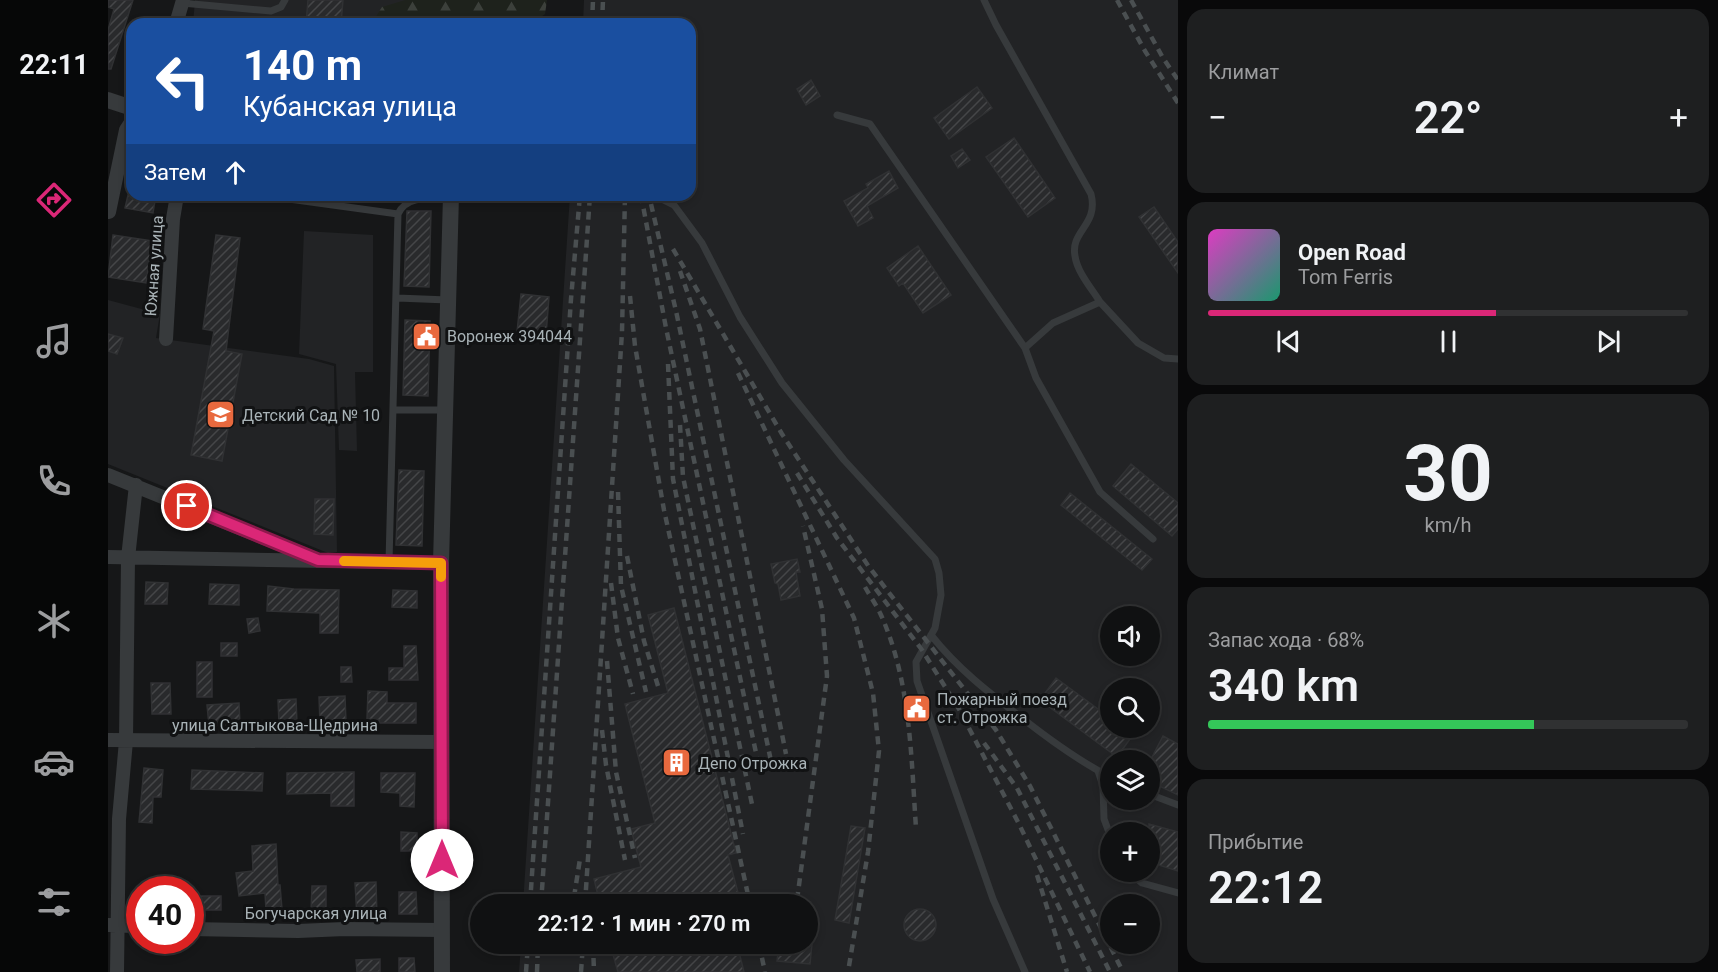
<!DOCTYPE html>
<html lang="ru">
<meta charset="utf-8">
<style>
body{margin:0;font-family:Roboto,sans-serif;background:#1e1f20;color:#f1f3f6;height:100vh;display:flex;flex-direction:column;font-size:22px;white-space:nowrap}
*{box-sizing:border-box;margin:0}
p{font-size:20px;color:#9c9d9f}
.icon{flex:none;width:33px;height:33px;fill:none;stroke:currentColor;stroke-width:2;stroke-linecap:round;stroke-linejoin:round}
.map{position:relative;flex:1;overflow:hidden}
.sheet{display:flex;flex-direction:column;gap:9px;padding:9px;background:#09090a;width:540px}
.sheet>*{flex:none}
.guide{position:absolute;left:18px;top:18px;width:570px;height:183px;border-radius:18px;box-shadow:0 3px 9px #0003,0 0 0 2px #303132;background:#1a4fa0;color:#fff;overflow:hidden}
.controls{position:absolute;left:992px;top:606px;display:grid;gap:12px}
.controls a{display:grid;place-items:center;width:60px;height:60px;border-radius:50%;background:#101112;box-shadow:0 3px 9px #0003,0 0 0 2px #303132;font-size:30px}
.speed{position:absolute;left:18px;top:876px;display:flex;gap:12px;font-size:30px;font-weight:700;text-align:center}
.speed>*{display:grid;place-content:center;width:78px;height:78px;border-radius:50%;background:#101112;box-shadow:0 3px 9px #0003,0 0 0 2px #303132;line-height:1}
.speed .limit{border:9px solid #d22;background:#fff;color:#111}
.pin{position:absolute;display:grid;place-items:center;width:51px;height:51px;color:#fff;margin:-26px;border:3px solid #fff;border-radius:50%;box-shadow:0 2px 6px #0007}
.me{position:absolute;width:66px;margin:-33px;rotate:0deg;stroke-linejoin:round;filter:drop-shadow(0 0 4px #0008)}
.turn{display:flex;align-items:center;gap:21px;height:126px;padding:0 18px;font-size:27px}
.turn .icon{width:78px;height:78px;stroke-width:2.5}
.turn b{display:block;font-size:42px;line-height:51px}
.then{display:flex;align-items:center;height:57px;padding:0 18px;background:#0003;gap:12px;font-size:22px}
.big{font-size:45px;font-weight:600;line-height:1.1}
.sheet .widget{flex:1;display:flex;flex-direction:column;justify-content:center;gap:9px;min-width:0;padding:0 21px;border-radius:18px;background:#1e1f20}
.sheet .dial{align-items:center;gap:0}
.dial b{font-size:78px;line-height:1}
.song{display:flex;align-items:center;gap:18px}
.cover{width:72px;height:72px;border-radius:9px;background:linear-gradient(135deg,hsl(310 70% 55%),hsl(160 70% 35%))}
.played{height:6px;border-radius:3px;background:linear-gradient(90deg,#db2777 60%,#303132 60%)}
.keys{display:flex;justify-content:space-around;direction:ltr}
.heat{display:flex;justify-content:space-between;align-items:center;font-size:33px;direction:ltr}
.charge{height:9px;border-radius:4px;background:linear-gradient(90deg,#34c759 68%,#303132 0)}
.trip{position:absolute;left:362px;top:894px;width:348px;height:60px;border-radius:30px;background:#101112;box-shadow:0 3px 9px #0003,0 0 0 2px #303132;font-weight:600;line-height:60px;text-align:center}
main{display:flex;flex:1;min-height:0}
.tabs{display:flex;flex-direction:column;width:108px;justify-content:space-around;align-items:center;background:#060707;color:#9c9d9f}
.tabs .icon{width:42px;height:42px}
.tabs .selected{color:#db2777}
.tabs b{font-size:27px;color:#f1f3f6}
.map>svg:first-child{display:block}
.built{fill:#222325;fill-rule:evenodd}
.forest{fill:url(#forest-firs)}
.building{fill:url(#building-hatch);stroke:#303133;stroke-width:1.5}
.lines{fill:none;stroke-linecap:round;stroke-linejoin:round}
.service{stroke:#373a3c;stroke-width:7}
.minor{stroke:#373a3c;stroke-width:14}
.tertiary{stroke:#373a3c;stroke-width:16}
.rail{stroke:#4a4f51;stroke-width:4.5;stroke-dasharray:8 6;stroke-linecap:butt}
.route-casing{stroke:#8e194d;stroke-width:15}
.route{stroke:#db2777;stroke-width:10}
.slow{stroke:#f59e0b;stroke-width:10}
.labels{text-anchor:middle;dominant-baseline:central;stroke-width:6;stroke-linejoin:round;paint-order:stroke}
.street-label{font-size:16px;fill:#a9b3b7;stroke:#111213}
.poi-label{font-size:16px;fill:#a9b3b7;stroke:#111213;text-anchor:start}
</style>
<main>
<nav class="tabs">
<b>22:11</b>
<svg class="icon selected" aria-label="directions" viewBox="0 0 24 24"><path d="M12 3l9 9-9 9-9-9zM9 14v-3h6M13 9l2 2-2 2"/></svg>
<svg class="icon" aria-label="music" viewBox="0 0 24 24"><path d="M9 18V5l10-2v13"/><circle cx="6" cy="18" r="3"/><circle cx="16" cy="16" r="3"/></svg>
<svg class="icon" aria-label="phone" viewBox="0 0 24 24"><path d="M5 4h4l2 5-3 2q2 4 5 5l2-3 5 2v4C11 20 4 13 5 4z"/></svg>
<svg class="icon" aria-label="climate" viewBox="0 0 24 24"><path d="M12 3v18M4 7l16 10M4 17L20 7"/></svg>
<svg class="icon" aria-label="car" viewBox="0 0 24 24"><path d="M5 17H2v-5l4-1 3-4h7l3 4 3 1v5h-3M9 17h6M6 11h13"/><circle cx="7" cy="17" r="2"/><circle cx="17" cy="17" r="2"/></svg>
<svg class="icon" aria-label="filters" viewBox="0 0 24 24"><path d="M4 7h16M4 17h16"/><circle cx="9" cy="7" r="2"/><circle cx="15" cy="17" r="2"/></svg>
</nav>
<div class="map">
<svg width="1070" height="972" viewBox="0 0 1070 972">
<defs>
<pattern id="forest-firs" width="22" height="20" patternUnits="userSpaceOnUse" patternTransform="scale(1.5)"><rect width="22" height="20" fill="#1e221c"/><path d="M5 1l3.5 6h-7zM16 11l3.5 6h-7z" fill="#3c403b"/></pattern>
<pattern id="building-hatch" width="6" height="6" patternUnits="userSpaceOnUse" patternTransform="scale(1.5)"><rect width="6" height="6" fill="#292a2c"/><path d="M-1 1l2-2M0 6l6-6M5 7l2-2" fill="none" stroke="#454648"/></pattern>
</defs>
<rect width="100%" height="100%" fill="#161718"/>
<path class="built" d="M87 0H390L388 24H85Z
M476 0H1070V972H411L413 944H699V904H415L462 195H582V24H475ZM1002 616H1041V656H1002ZM1002 688H1041V728H1002ZM1002 760H1041V800H1002ZM1002 832H1041V872H1002ZM1002 904H1041V944H1002Z
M196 231 265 235V372H247L249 451 231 450 228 364 191 354Z
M0 300 52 314 48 338 201 359 226 366 229 552 220 553 0 464Z"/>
<path class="forest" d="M297 0H439L437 14 427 21 412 22 409 24H263L274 7Z"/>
<path class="building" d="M0 0H25L3 69H0V30L6 9 0 7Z
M200 0H235L233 24H198Z
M703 80 712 96 698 105 689 89Z
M869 87 884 108 841 139 826 118Z
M906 138 947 198 920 217 878 157Z
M854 149 862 160 850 168 843 156Z
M781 171 790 188 759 206 765 218 750 226 736 201 760 188 758 184Z
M20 195H48L45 213 17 208Z
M1046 207 1070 242V273L1031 217Z
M299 211H323L321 287 296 286Z
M5 235 44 241 38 283 0 277Z
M108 235 132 238 118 351 134 354 114 461 83 455 106 331 95 329Z
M810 246 843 295 815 313 795 283 791 286 779 268Z
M413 294 441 297 438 335 409 332Z
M297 320 322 321 320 396 295 395Z
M0 334 15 338 9 354 0 351Z
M1023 464 1070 503V529L1064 536 1005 486Z
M291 470 316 471 314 546 288 545Z
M962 493 1044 559 1034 570 953 505Z
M207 499H226L225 535 206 534Z
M689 559 692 572H688L692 596 673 600 670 584 667 583 663 564Z
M38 582 60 583 59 604H37Z
M102 584 131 585V605L101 604Z
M160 586 186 589 231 590 230 633H212V613L159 611Z
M285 590 309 591V608L284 607Z
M566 608 628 853 620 855 633 904H492L486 879 533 867 523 829 547 823 517 704 560 693 540 615Z
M150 618 152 631 141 633 139 619Z
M113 643H129V656H113Z
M296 646H308L310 680H281V668H296Z
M89 662H104V697H89Z
M233 667H243L244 682H233Z
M948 678 1002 718V728H1015L1025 735 1009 757 932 700Z
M43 683H62L63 714H44Z
M260 691 279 692V703H308V723H271V720L259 719Z
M237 696 238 722 212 723 211 697Z
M188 699 189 723 171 724 170 700Z
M131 703 132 724 101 726 99 705Z
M1055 736 1070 744V795L1041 781V763Z
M36 768 55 770 53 797H45L44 823 31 822Z
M84 770 155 773 154 791 83 789Z
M246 772V806H223V793L179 794V773Z
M273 773H307L306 807 292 806V793L273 792Z
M1041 824 1070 832V871L1041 862Z
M743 826 757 828 741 923 727 920Z
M293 832 309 833V851H293Z
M168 844 170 885H172L174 909 158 910 157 893 131 896 128 873 145 871 144 846Z
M268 882 269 917 249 918 247 883Z
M204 886H218V912L203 911Z
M291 892H308L309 914H291Z
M92 896H113V910H92Z
M796 925a16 16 0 1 1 32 0a16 16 0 1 1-32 0Z
M502 944H629L636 972H510Z
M671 944H704L702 964 669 961Z
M291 958H306L307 972H291Z
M272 959V972H249L248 960Z"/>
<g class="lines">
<path class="service" d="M876 0 888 25 983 194C991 225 962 231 967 256 969 272 984 289 992 302
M74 3 163 11 173 7 177 0
M729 115 762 124 917 348
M152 195 290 214
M546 195 566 205 594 243 632 317 674 383 736 460 827 559 831 573 833 595 827 628 808 662 809 681 885 899 917 972
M289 298 340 300
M285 410H336
M1045 539 992 492 928 378 917 348 945 323 992 302 1030 343 1056 358 1070 359
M281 562 290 214C299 194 324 199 343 199
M823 635C850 669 880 692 914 718 942 740 971 761 1002 777
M990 771 995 786 996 819 1002 835
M1041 794 1070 805
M1021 872 1034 883 1070 893"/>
<path class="minor" d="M68 24 75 0
M1 212 18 130 24 121
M58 339 65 219 69 195
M0 475 203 557
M0 557 333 563
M0 740 334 742
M0 925 32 926
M82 929 190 931 237 929 334 930
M9 972 11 819 18 741 20 558 28 485"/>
<path class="tertiary" d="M0 100 24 108
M334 972 333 563 343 195"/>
<path class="rail" d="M1009 0 1037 51 1070 103
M1023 0 1055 58 1070 80
M484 24 485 0
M494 24 495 0
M533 195 558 328 651 767
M543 204 568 311 663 761
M565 249 674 434 761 567 888 730 922 786 1015 972
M572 271 592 329 678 754
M522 296 527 346 556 510 642 904
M560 364 565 479 635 834
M630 373 746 618 765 693 771 751 760 852 740 972
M572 425 575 477 645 809
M689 473 729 538 814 650 851 709 911 824 982 972
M510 492 513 586 538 692
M519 556 536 641 550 686
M503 583 510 638 525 694
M757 587C762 596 769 606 773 615 803 682 803 757 808 828
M499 661 508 772 527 858
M494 730 498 765 517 860
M876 743 909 788 1002 972
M929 875 959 972
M466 897 472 859
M689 900 719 676 714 609 695 526
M422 904 463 299 472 195
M433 904 482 195
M477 904 514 332 517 195
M485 944 486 972
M651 944 657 972
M418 972 420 944
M429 972 430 944
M473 972 475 944"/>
</g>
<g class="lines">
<defs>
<path id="route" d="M79 506 210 560 333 563 334 860"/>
</defs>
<use href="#route" class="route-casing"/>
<use href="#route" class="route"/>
<path class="slow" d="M236 561 333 563V577"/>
</g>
<defs>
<symbol id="civic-square" viewBox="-11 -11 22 22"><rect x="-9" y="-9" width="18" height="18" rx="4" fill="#e8693e" stroke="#111213"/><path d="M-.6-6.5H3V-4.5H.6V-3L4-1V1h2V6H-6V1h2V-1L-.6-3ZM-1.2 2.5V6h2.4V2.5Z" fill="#fff"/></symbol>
<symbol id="school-square" viewBox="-11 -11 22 22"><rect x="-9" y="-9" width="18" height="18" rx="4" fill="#e8693e" stroke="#111213"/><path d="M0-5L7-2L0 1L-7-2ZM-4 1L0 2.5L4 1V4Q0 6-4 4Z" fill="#fff"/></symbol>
<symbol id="building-square" viewBox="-11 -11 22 22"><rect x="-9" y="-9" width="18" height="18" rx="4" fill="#e8693e" stroke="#111213"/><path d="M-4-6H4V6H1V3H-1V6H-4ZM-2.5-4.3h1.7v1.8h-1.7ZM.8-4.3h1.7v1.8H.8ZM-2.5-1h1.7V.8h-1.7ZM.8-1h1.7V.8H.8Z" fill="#fff"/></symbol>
</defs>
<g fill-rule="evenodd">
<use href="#civic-square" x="302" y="320" width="33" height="33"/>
<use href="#school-square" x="96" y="398" width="33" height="33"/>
<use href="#civic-square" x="792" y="692" width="33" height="33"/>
<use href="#building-square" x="552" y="746" width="33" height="33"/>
</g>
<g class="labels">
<g class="street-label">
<text transform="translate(46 266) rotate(-86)">Южная улица</text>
<text x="167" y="725">улица Салтыкова-Щедрина</text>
<text x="208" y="913">Богучарская улица</text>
</g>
<g class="poi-label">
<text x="339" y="336">Воронеж 394044</text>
<text x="134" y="415">Детский Сад № 10</text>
<text x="829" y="699">Пожарный поезд<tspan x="829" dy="18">ст. Отрожка</tspan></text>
<text x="590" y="763">Депо Отрожка</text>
</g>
</g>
</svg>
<div class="controls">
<a><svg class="icon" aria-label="sound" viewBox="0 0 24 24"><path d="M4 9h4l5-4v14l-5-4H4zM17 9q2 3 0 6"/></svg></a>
<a><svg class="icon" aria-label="search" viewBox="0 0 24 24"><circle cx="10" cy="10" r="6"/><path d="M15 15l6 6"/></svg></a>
<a><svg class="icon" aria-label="layers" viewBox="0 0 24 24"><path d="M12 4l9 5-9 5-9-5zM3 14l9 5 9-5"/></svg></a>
<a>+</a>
<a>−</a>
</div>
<div class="speed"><div class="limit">40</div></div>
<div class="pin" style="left:79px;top:506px;background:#d93025"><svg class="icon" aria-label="arrive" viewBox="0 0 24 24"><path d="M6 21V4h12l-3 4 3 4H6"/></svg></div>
<svg class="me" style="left:334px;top:860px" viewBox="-20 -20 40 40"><circle r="19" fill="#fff"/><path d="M0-13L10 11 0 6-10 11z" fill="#db2777"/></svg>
<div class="trip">22:12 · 1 мин · 270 m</div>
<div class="guide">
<div class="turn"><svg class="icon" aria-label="left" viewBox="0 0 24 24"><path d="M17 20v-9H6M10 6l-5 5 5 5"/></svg><div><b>140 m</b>Кубанская улица</div></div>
<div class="then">Затем<svg class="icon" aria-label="ahead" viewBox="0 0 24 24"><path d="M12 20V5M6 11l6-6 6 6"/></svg></div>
</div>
</div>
<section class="sheet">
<div class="widget"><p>Климат</p>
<div class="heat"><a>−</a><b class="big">22°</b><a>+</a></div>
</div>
<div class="widget">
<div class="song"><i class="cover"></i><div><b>Open Road</b><p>Tom Ferris</p></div></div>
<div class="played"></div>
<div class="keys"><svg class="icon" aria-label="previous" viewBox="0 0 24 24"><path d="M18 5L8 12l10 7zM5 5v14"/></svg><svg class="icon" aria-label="pause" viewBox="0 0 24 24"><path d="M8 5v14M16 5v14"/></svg><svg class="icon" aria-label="next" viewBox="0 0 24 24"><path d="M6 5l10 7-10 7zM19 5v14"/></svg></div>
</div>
<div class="widget dial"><b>30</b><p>km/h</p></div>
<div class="widget"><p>Запас хода · 68%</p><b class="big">340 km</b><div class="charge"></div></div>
<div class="widget"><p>Прибытие</p><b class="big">22:12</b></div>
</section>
</main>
